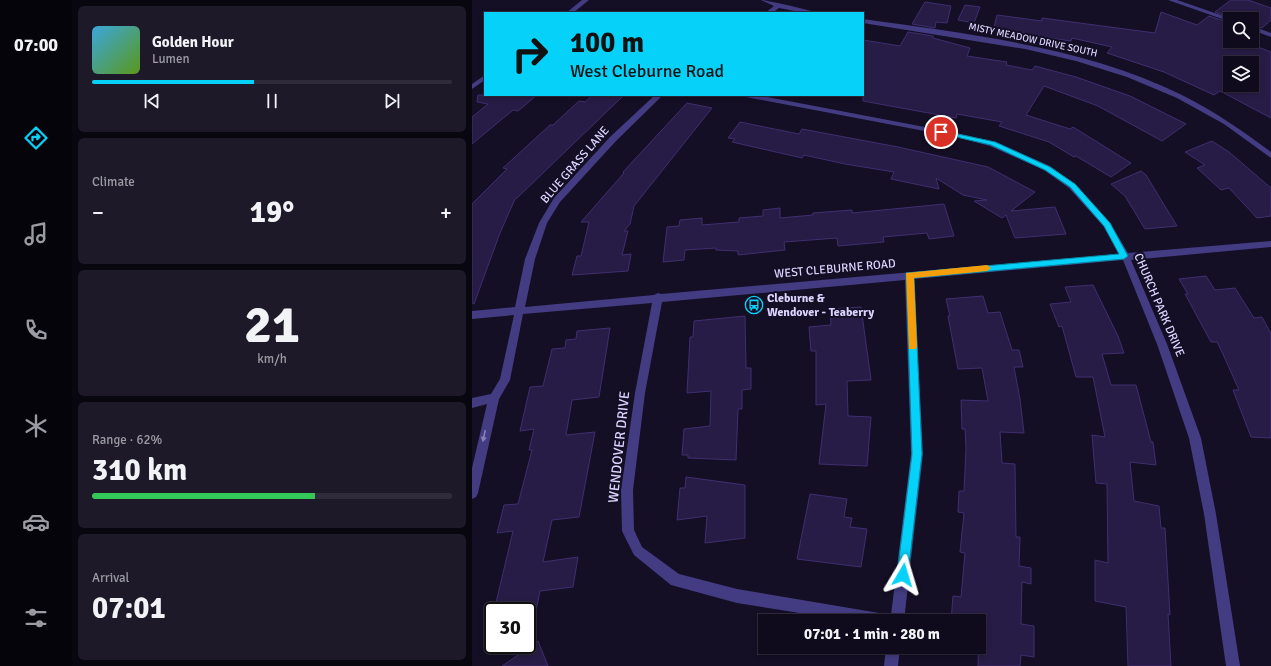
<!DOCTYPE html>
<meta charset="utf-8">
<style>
body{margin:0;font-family:Signika,sans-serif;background:#1d1929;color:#f1f3f6;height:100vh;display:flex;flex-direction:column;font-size:15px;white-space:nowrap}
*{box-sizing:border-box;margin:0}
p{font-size:13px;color:#9b9ba3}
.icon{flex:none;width:22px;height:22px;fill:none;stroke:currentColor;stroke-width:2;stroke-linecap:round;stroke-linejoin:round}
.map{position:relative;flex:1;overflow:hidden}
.side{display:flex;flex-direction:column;gap:6px;padding:6px;background:#08060f;width:400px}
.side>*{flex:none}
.hud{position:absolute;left:12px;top:12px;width:380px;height:84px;border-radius:0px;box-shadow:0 2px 6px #0003,0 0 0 1px #2f2b3b;background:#06d1f8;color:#111;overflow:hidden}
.fabs{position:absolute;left:751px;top:12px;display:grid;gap:8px}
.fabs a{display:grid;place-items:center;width:36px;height:36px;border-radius:0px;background:#0f0b1c;box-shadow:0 2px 6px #0003,0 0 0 1px #2f2b3b;font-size:20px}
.speed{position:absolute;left:12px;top:602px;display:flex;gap:8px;font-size:20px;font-weight:700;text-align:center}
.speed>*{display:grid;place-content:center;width:52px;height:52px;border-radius:50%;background:#0f0b1c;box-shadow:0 2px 6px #0003,0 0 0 1px #2f2b3b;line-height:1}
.speed .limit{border:2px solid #111;border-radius:6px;background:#fff;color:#111}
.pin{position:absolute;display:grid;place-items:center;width:34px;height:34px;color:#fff;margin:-17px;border:2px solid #fff;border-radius:50%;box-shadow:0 1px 4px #0007}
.me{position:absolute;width:44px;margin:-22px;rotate:7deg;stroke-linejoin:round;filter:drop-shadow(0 0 3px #0008)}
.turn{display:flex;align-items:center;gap:14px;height:84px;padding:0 20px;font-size:18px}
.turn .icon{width:52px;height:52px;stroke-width:2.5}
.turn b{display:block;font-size:28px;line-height:34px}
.big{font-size:30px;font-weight:700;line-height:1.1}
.side .widget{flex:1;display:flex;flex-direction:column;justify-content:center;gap:6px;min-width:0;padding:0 14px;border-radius:6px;background:#1d1929}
.side .dial{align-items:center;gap:0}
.dial b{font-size:52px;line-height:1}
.song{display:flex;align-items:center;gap:12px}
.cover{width:48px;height:48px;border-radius:6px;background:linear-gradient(135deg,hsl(200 70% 55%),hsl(90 70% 35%))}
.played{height:4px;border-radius:2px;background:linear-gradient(90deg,#06d1f8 45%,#2f2b3b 45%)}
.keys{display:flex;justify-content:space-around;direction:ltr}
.heat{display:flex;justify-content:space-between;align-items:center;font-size:22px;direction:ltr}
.charge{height:6px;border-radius:3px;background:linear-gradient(90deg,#34c759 62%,#2f2b3b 0)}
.trip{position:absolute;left:286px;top:614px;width:228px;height:40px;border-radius:0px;background:#0f0b1c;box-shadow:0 2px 6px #0003,0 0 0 1px #2f2b3b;font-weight:700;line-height:40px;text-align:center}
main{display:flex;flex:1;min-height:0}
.menu{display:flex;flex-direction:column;width:72px;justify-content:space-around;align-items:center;background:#06040b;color:#9b9ba3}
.menu .icon{width:28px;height:28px}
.menu .current{color:#06d1f8}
.menu b{font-size:18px;color:#f1f3f6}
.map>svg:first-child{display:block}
.building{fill:#271c45;stroke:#402e70;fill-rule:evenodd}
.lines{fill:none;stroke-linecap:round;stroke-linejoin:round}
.minor{fill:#433c82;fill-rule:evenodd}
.oneway{fill:#8780ba}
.route{fill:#06d1f8;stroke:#0488a1}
.slow{fill:#f59e0b}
.labels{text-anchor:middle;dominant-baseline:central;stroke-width:4;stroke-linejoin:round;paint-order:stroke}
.far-street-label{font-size:10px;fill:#dbd4fe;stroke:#140f25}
.street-label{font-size:12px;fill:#dbd4fe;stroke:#140f25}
.poi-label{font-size:12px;font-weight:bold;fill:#dbd4fe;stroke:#140f25;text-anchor:start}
.near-street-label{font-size:14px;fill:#dbd4fe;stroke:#140f25}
</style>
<main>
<nav class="menu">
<b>07:00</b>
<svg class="icon current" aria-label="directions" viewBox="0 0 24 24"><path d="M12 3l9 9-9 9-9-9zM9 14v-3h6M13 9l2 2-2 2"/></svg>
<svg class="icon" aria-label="music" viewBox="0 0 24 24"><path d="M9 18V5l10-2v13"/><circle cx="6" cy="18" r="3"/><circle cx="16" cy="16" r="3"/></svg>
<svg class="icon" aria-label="phone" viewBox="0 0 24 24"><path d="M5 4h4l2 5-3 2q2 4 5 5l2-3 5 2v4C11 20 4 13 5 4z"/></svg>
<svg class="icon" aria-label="climate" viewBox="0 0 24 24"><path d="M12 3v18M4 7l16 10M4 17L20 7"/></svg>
<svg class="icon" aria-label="car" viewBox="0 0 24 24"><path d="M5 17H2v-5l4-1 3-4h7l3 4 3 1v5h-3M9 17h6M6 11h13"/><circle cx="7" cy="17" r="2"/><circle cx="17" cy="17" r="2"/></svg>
<svg class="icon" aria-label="filters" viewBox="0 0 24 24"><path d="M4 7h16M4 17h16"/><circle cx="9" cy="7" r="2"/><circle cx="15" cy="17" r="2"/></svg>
</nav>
<section class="side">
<div class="widget">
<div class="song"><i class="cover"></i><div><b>Golden Hour</b><p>Lumen</p></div></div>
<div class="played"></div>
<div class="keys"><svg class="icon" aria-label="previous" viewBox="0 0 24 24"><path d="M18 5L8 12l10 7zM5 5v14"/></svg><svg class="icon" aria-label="pause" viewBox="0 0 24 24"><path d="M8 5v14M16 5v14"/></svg><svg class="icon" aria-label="next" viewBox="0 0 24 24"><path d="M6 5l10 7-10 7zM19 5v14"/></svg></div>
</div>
<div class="widget"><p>Climate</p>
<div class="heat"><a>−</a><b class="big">19°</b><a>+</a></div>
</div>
<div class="widget dial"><b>21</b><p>km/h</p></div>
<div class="widget"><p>Range · 62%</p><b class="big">310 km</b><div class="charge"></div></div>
<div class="widget"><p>Arrival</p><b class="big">07:01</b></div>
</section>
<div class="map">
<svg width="799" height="666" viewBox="0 0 799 666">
<rect width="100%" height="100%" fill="#140f25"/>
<path class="building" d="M759 0H776L799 8V20L790 28 780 25V19H761L743 12Z
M453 2 479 6 475 23 464 22 463 28 440 24Z
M493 5 508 7 502 23 486 20Z
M689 12 725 25 737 16 758 23V41H775L773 42 799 52V118L748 91 742 95 692 72 635 53 640 47 600 38 599 41 571 37 522 27 525 15 570 21V18L683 33ZM758 63H780V85H758Z
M436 32 461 36V38L498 48 495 56 535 62 534 65 560 70 563 66 604 77 658 96 714 124 690 141 626 106 572 86 554 115 598 129 601 127 659 163 639 177 604 156 602 157 577 142 527 126 530 122 485 114 484 118 391 101V40L428 46Z
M6 95H65L46 111 41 110 0 144V117L16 104 5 102Z
M121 95H152L45 198 43 199 28 233 2 304 0 303V204L35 169 31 168 78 125H81L107 101 113 102Z
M215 103 240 108 162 206 158 224 152 231H156L150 255 159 254 156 271 100 275 105 256H109L117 222H109L152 173 151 172Z
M268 122 327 134 330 129 426 147 516 167 563 192 539 211 583 207 594 234 543 238 534 215 530 218 502 201 515 200 491 195 464 178 467 189 419 179 422 172 373 164 332 155 330 158 260 142 263 139 256 138Z
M740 141 757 152 799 188V216L785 218 757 188 749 190 725 168 733 165 713 152Z
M669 171 674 175 705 226 673 229 653 196 639 184Z
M472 204 482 236 457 239 455 233 411 237 412 242 366 246 365 238 312 242 313 250 266 255V251L244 250V248L213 250 212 260 191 262 195 227 207 226 208 220 230 218V225L267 222V218L291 216V210L308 208V218L341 215V213L380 210V213Z
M734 276 743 290 763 288 782 318 790 317 799 334V438L779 437 761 390H767L750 352 745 342H739L713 294H716L707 279Z
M621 285 646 336 652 353 630 354 639 385H664L679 442H681L684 465 658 462 662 501 687 506 689 528H693L698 615 696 614 699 666H656L654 607 623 601V560L636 563 635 484 624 483 620 435 633 437 621 377H604L590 326 587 327 578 304 599 302 593 287Z
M511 296 516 313 528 312 540 350H547L551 367H542L548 399 552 433 528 432 530 463 543 464 544 537H548L547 566 559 568V584L550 582 549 624 562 626V657L549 655 548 666H506L507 621H479L481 596 489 597 493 553 488 552 492 513 486 512 487 491H492L494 449 493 429H490L489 400 516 401 510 368 486 369 476 316H478L474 299Z
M389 307 399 380 375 381 376 416 399 417 395 466 347 464 354 404 344 405V351H339L337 327 359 325 358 309Z
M273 316 274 368H279V389L270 390V409H266L264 460 216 458V455H210L212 429 238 426 239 391 215 393 218 337H221L222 321Z
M138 328 127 397 100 400 94 435 123 432 107 517 80 520 71 562 106 557 101 587 68 591 64 611H22L41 531 25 533 32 505 46 504 60 450H57L62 429 48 431 58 387 71 386 80 349 93 348 94 340 104 339 105 331Z
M214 477 273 485V538L233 543 235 516 205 520 208 488H213Z
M338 494 375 499 372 517 380 518 378 527 395 529 389 567 325 559Z
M66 641 76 666H30L58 647Z"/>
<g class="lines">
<path class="minor" d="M110 0H117L101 13H94Z
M289 0C294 0 342 11 345 13H333L307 8 300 13H293L302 6Z
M696 0H705L760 19H758V22L756 21Z
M391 19C497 34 613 47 710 95 742 111 771 131 799 152V158L752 124 705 98 655 77 604 61 553 49 391 23Z
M780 26 799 33V37L780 30Z
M13 75V80L0 89V84Z
M183 95H191L144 141 88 202 75 223 63 259 53 307 182 295 186 293 189 294 647 254 632 227 597 188 572 170 518 146 484 137 274 97 270 95H285L484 133 524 142 578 166 603 184 638 223 656 253 799 241V247L659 260 695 344 729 438 744 514 768 666H754L732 514 717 438 685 344 651 260 442 279 451 454 432 621H377L265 603 199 585 162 555 150 531 149 490 163 393 180 303 51 314 38 380 27 399 6 493 4 497 0 499V468L15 404 0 408V398L19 394 28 379 42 315 0 319V311L43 307 53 259 67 223 82 198 138 137ZM433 280 439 454 419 615 265 589 207 574 170 547 162 530 161 490 173 393 190 302Z
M414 647H428L426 666H412Z"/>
</g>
<defs><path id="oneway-solid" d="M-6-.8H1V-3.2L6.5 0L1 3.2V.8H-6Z"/></defs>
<use class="oneway" href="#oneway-solid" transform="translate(12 436) rotate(102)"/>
<path class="route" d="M467 130 523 142 578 167 603 184 638 223 656 256 652 259 442 278 450 454 436 575 435 579 431 581 426 579 425 575 440 454 434 273 647 254 632 226 598 187 573 170 519 145 467 133Z"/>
<path class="slow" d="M515 265 519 268 515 271 442 278 445 346 444 349H437L434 273Z"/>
<defs>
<symbol id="bus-ring" viewBox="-11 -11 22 22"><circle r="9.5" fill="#140f25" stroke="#06d1f8" stroke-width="1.5"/><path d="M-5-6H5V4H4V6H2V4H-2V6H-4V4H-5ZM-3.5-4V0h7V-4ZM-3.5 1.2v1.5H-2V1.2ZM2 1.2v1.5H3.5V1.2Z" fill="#06d1f8"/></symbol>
</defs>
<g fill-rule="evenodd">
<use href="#bus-ring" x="272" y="295" width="20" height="20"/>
</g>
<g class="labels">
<g class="far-street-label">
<text transform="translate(561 40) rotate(12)">MISTY MEADOW DRIVE SOUTH</text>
</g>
<g class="street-label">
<text transform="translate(103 165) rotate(-49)">BLUE GRASS LANE</text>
<text transform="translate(363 269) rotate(-5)">WEST CLEBURNE ROAD</text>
<text transform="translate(687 305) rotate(67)">CHURCH PARK DRIVE</text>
</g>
<g class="poi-label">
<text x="295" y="298">Cleburne &amp;<tspan x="295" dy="14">Wendover - Teaberry</tspan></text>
</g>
<g class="near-street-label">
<text transform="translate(147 447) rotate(-84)">WENDOVER DRIVE</text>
</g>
</g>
</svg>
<div class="fabs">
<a><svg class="icon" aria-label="search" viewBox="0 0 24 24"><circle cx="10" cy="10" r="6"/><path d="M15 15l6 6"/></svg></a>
<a><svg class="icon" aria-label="layers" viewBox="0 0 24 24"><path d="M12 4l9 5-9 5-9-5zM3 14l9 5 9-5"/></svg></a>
</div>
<div class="speed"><div class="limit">30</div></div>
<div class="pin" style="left:469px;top:132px;background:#d93025"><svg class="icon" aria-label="arrive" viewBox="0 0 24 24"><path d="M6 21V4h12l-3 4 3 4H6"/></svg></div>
<svg class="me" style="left:431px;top:575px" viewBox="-20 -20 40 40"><path d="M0-17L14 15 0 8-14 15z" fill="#06d1f8" stroke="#fff" stroke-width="4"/></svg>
<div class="trip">07:01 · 1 min · 280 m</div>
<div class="hud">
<div class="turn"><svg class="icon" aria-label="right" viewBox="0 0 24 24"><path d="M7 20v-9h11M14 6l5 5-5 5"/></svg><div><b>100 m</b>West Cleburne Road</div></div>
</div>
</div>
</main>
